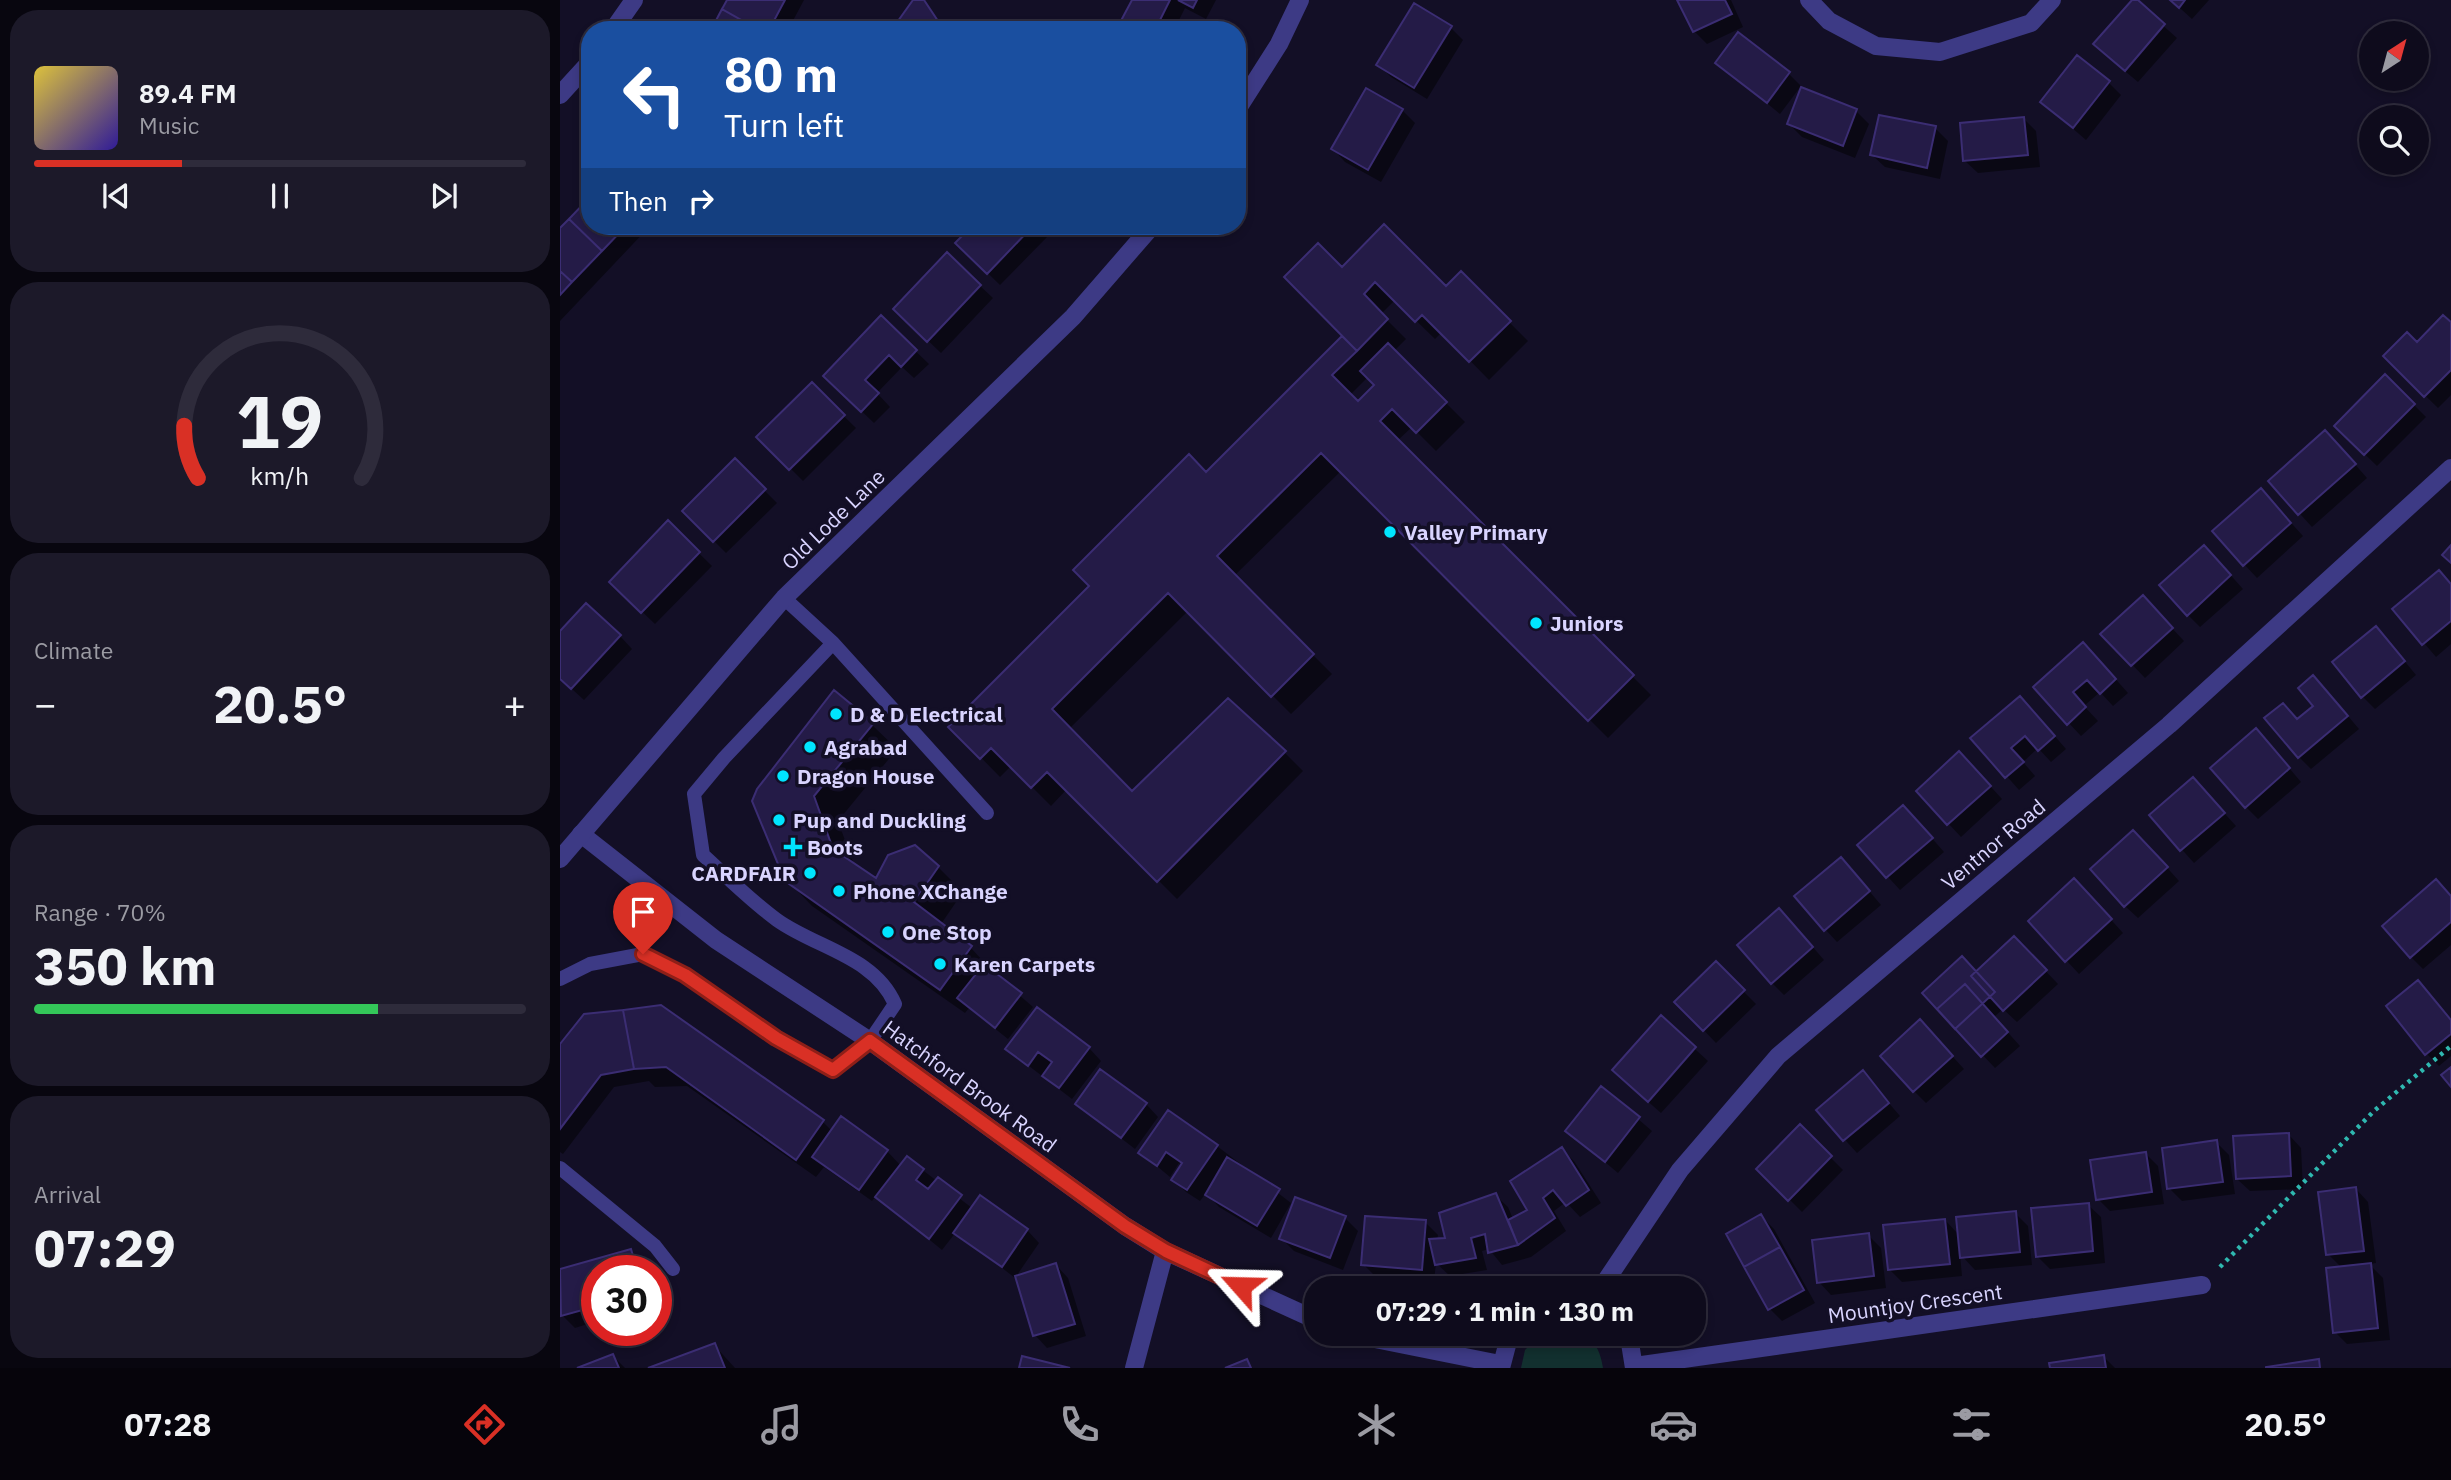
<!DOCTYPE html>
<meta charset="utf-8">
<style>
body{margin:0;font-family:"IBM Plex Sans",sans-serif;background:#1c1929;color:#f1f3f6;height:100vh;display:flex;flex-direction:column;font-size:26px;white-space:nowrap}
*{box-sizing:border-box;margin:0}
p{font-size:23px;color:#9b9ba3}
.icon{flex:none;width:38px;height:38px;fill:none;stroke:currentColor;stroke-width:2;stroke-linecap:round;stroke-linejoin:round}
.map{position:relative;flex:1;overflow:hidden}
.panel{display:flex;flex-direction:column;gap:10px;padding:10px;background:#08060f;width:560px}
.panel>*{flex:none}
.guide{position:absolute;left:21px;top:21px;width:665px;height:214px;border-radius:28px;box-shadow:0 4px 10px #0003,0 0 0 2px #2e2b3b;background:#1a4fa0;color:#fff;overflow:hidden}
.needle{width:46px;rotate:36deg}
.buttons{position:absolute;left:1799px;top:21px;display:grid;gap:14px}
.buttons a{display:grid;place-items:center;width:70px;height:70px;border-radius:50%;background:#0e0b1c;box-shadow:0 4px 10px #0003,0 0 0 2px #2e2b3b;font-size:35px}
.speed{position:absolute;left:21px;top:1255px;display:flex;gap:14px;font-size:35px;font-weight:700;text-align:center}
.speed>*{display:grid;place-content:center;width:91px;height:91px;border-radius:50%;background:#0e0b1c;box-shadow:0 4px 10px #0003,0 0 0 2px #2e2b3b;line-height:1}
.speed .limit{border:10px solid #d22;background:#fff;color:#111}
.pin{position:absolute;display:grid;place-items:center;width:60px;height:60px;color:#fff;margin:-72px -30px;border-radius:50% 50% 50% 0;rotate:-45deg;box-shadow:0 0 7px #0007}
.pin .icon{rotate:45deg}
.me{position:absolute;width:77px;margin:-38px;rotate:295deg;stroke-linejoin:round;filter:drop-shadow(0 0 5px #0008)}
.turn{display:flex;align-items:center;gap:24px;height:147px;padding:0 28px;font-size:32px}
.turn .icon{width:91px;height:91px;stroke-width:2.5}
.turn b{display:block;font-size:49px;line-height:60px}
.then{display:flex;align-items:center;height:66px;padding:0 28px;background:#0003;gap:14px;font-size:26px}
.big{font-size:52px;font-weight:700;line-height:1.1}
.panel .tile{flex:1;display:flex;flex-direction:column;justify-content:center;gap:10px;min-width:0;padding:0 24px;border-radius:28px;background:#1c1929}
.panel .dial{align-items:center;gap:0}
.dial svg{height:182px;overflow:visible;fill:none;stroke:#2e2b3b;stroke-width:7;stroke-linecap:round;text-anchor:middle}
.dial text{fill:#f1f3f6;stroke:none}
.song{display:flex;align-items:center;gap:21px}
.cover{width:84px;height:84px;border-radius:10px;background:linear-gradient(135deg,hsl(50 70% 55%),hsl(250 70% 35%))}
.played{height:7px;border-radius:4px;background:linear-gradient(90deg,#d93025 30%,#2e2b3b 30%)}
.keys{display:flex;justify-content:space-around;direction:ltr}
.heat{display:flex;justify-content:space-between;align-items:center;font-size:38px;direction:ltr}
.charge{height:10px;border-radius:5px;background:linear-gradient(90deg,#34c759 70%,#2e2b3b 0)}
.trip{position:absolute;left:744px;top:1276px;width:402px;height:70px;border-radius:28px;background:#0e0b1c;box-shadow:0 4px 10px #0003,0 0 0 2px #2e2b3b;font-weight:700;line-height:70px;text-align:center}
.tabs{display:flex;height:112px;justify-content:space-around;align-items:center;background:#06040b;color:#9b9ba3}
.tabs .icon{width:49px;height:49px}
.tabs .active{color:#d93025}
.tabs b{font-size:32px;color:#f1f3f6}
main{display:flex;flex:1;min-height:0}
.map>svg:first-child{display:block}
.green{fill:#12302f}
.shadow{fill:#0007;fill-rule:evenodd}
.building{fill:#241b47;stroke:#3b2d73;stroke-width:2}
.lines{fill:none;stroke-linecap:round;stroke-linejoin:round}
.path{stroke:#2fb8b0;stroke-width:4.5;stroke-dasharray:3.5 5;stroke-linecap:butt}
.service{stroke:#3d3a85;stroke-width:14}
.minor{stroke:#3d3a85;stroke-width:18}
.tertiary{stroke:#3d3a85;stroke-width:18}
.route-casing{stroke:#8d1f18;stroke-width:18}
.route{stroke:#d93025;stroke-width:12}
.poi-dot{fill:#00e5ff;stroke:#130f26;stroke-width:2.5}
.labels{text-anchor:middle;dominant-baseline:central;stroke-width:7;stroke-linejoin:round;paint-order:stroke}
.street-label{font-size:21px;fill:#d9d4ff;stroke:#130f26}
.poi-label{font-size:21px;font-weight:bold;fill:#d9d4ff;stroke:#130f26;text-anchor:start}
</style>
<main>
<section class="panel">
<div class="tile">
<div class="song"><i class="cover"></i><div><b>89.4 FM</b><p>Music</p></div></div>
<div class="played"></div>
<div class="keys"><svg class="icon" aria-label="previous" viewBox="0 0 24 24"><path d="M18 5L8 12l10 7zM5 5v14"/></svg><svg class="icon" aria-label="pause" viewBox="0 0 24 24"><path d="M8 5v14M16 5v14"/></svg><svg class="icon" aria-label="next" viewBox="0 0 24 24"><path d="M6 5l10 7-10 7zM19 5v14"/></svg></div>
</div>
<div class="tile dial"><svg viewBox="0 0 100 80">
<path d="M14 69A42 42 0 1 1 86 69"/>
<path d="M14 69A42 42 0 0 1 8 46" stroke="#d93025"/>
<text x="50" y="56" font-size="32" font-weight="700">19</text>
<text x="50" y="72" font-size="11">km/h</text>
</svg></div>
<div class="tile"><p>Climate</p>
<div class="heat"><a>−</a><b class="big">20.5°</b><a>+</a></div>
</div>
<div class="tile"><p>Range · 70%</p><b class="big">350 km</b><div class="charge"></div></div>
<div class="tile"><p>Arrival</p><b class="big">07:29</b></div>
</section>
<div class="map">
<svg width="1891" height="1368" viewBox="0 0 1891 1368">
<rect width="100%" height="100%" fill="#130f26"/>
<path class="green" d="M981 1334C1014 1334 1037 1327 1043 1368H961L965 1350Z"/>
<path class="shadow" d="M169 0H244L228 30H153Z
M574 0H656L646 19 625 8 614 30H558Z
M1119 0H1171L1183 27 1147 44 1134 31Z
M1574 0 1617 38 1578 82 1548 57Z
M1611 0H1649L1632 19Z
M891 28 903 40 867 99 831 77 818 64Z
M1157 62 1229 74 1241 86 1220 114Z
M1549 83 1561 95 1526 140 1482 102Z
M807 90 842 110 855 123 821 182 785 162 773 149Z
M1296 111 1309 124 1295 158 1242 137 1229 124Z
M1463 118 1476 131 1480 167 1418 173 1405 161Z
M1375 128 1388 141 1380 179 1325 167 1312 155Z
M30 226H90L0 321V231Z
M414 226H479L489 235 440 285 397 243Z
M387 255 433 298 381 353 335 309Z
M782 269 886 289 901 274 968 341 929 380 882 332 875 339 835 300 821 314 846 339 834 351 905 422 876 451 852 427 837 441 1091 695 1048 738 781 471 674 576 772 674 731 714 628 611 509 729 572 793 724 752 743 771 617 899 507 789 491 806 451 766 440 777 391 727 785 336ZM808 377 816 385 798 403 790 395Z
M321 318 369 364 354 378 342 367 317 393 330 407 314 423 265 376Z
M1891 325V395L1878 408 1825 356 1857 344Z
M1825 376 1866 417 1817 466 1776 426Z
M252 385 296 428 243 481 199 437Z
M1778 445 1807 478 1752 527 1710 481Z
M175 461 217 503 166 553 124 511Z
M1713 503 1743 536 1697 578 1654 532Z
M108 523 152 566 95 624 51 582Z
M1657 560 1683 589 1640 627 1628 615Z
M1879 572 1891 584V644L1876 657 1835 609Z
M1595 610 1624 641 1585 678 1543 634Z
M0 634 60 636 72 649 24 700 0 678Z
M1828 641 1856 675 1815 709 1802 696Z
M1535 656 1568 693 1553 706 1540 692 1524 706 1538 721 1521 736 1475 687Z
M1766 690 1799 729 1751 769 1739 757 1738 721 1756 707Z
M1472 710 1506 749 1491 762 1478 748 1463 762 1475 776 1459 790 1413 738Z
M312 725 337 749 278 821 294 865 317 880 378 867 403 892 381 924 411 948 435 974 473 1007 448 1039 409 1008 405 1013 252 906 227 880 194 801Z
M1708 743 1741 782 1698 819 1686 807Z
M1412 766 1442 799 1401 837 1358 791Z
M1645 792 1676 826 1634 863 1591 815Z
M1356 820 1384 852 1340 890 1299 845Z
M1586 844 1619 881 1578 918 1565 906Z
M1293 872 1321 905 1277 942 1265 929Z
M1527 893 1563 933 1519 974 1470 921Z
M1891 897V945L1863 969 1851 957Z
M1232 923 1264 960 1224 995 1212 983Z
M1454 938 1498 984 1457 1022 1443 1009 1434 1017 1460 1046 1435 1068 1364 993 1417 973Z
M1156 964 1196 1004 1156 1043 1117 1002Z
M1858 982 1891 1020V1056L1879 1066 1867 1054Z
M25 1016 263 1122 272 1131 327 1151 341 1166 347 1158 412 1208 467 1230 479 1243 455 1278 396 1232 382 1250 316 1196 312 1201 264 1167 256 1177 127 1086 95 1087 89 1081 54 1087 3 1154 0 1152V1046Z
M1101 1018 1148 1061 1101 1113 1067 1083Z
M1372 1034 1404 1069 1366 1103 1354 1091Z
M529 1048 541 1061 512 1099 447 1049Z
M1303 1073 1340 1116 1297 1153 1258 1110Z
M1042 1088 1092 1131 1058 1173 1008 1131Z
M517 1104H586L598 1117 575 1149Z
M1240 1127 1283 1170 1242 1212 1199 1169Z
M1729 1135 1741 1148 1743 1189 1690 1191 1677 1179Z
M1656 1142 1669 1155 1675 1194 1622 1201 1609 1188Z
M657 1146 731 1203 711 1238 659 1207 646 1193 640 1201 626 1192 613 1179 623 1166 619 1163 610 1177 580 1152Z
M1001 1149 1014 1161 1041 1203 1020 1217 1006 1202 994 1211 1006 1231 971 1257 942 1265 929 1249 922 1251 927 1270 890 1276 876 1263 874 1281 816 1277 803 1264 865 1222 878 1235 877 1240 887 1239 935 1195 948 1207 953 1219 969 1211Z
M1586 1154 1598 1166 1604 1204 1550 1211 1538 1199Z
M1796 1189 1808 1202 1816 1263 1809 1264 1823 1278 1830 1340 1787 1344 1775 1332 1782 1268 1768 1254Z
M1528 1205 1541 1217 1545 1263 1490 1269 1477 1256Z
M1455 1213 1468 1226 1472 1265 1415 1270 1400 1254 1402 1276 1342 1282 1329 1269 1385 1220 1400 1236Z
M1201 1216 1214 1229 1255 1303 1222 1321 1210 1309Z
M785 1218 798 1231 783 1270 734 1251 721 1238Z
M1308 1235 1321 1248 1326 1288 1271 1295 1259 1282Z
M70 1251 83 1264 85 1270H37V1321L15 1328 2 1315 0 1308V1271Z
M496 1265 508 1278 526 1336 487 1348 475 1335Z
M154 1345 175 1368H93Z
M53 1356 65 1368H22Z
M1544 1357 1555 1368H1491Z"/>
<path class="building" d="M167 0H225L209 30H199L162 9Z
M353 0H364L382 27 380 30H352L338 21Z
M572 0H610L597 26 604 30H556Z
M618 0H637L633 8Z
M1117 0H1165L1172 14 1133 32Z
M1572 0H1578L1605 24 1565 71 1533 44Z
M1610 0H1625L1619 8Z
M854 3 892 26 854 88 816 65Z
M162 9 199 30H151Z
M1178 32 1230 72 1207 103 1155 63Z
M1517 55 1550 81 1513 128 1480 102Z
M1241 87 1297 109 1283 146 1227 124Z
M806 88 843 109 808 170 771 149Z
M1319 115 1376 126 1367 168 1310 155Z
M1464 117 1468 155 1403 161 1400 123Z
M30 197V226H66L42 251 9 219Z
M9 219 42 251 12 282 0 271V228Z
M824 224 886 286 901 271 951 321 909 362 862 315 855 322 815 282 804 294 828 319 797 351 724 277 758 243 782 267Z
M412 226H473L427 274 395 243Z
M387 252 421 285 367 342 333 309Z
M0 271 12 282 0 295Z
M321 315 357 350 341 367 329 355 305 380 319 393 301 412 263 376Z
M1883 315 1891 322V370L1864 397 1823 356 1847 332 1857 342Z
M782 336 797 351 772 375 798 401 814 385 800 371 828 343 887 402 856 433 832 409 820 421 1074 675 1028 721 761 453 657 556 754 654 711 697 608 593 492 709 572 791 668 698 726 751 597 882 487 772 471 788 431 748 420 759 388 727 529 586 513 570 629 454 646 472Z
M1825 374 1855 404 1804 455 1774 426Z
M252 382 285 415 229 470 196 437Z
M1765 430 1796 464 1738 515 1708 481Z
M175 458 206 489 153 542 122 511Z
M1701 488 1731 523 1683 566 1652 531Z
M108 520 140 552 81 613 49 582Z
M1644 545 1671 575 1627 616 1599 585Z
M1891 545V563L1882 555Z
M1879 570 1891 584V621L1862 645 1832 609Z
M1583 595 1613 628 1571 666 1540 634Z
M26 603 61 635 11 689 0 679V631Z
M1816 626 1845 661 1801 698 1772 662Z
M1523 642 1556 679 1540 694 1527 680 1513 692 1526 707 1507 725 1473 687Z
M1753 675 1788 716 1738 758 1704 718 1723 703 1737 719 1753 706 1738 688Z
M274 690 314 723 254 796 273 849 316 878 328 855 355 845 379 866 354 902 412 946 380 990 225 881 192 801 197 789Z
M1460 696 1495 736 1478 751 1465 736 1451 748 1464 762 1445 778 1410 738Z
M1696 728 1730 768 1685 808 1650 768Z
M1399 751 1431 786 1387 825 1356 791Z
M1633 777 1665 813 1620 851 1589 815Z
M1343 805 1373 838 1326 878 1297 845Z
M1573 830 1608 867 1564 907 1530 869Z
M1281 857 1310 891 1264 931 1234 896Z
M1514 878 1552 919 1505 962 1468 921Z
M1876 879 1891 896V922L1850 958 1822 926Z
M1219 908 1253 947 1211 984 1177 945Z
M1454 936 1487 970 1443 1011 1411 976Z
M1402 956 1435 992 1395 1029 1362 993Z
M1156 961 1185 990 1143 1031 1114 1002Z
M424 964 462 993 435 1028 397 998Z
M1858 980 1891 1020V1034L1865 1055 1826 1006Z
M1405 984 1448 1032 1421 1057 1377 1009Z
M101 1005 264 1120 236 1160 106 1067 74 1069 63 1010Z
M477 1007 530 1047 499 1088 482 1076 492 1062 478 1052 468 1066 445 1049Z
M63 1010 74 1069 41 1075 0 1129V1044L24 1014Z
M1101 1015 1136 1047 1088 1102 1052 1070Z
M1360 1019 1393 1056 1353 1092 1320 1056Z
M1891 1067V1087L1881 1075Z
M540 1069 587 1103 561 1138 515 1104Z
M1303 1070 1329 1103 1283 1141 1256 1110Z
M1041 1086 1080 1117 1045 1162 1005 1131Z
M608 1110 658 1145 627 1190 611 1180 622 1163 606 1152 597 1166 578 1153Z
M281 1116 328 1150 299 1190 252 1157Z
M1240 1124 1272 1156 1228 1201 1196 1169Z
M1729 1133 1731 1176 1676 1179 1673 1136Z
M1657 1140 1663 1182 1607 1189 1602 1148Z
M1002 1147 1029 1190 1006 1206 993 1190 983 1198 995 1218 958 1245 948 1220 967 1210 950 1181Z
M1586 1152 1592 1192 1536 1200 1530 1160Z
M347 1156 364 1169 356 1180 368 1189 378 1177 402 1195 369 1239 315 1197Z
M667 1157 720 1189 697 1226 645 1195Z
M1796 1187 1804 1251 1766 1255 1758 1192Z
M936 1193 958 1245 928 1253 925 1234 911 1238 916 1258 875 1265 869 1239 885 1238 879 1213Z
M420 1195 468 1229 442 1267 393 1233Z
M735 1197 786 1216 770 1258 719 1239Z
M1529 1203 1533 1251 1476 1257 1471 1208Z
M1456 1211 1460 1252 1400 1258 1396 1217Z
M1201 1214 1220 1247 1184 1267 1166 1234Z
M805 1216 866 1220 862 1270 801 1265Z
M1385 1219 1390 1264 1328 1270 1323 1225Z
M1309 1233 1314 1276 1257 1283 1252 1240Z
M1220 1247 1244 1290 1208 1310 1184 1267Z
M71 1249 77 1270H37V1306L1 1316 0 1269Z
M496 1263 515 1324 473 1336 455 1276Z
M1811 1263 1818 1328 1773 1333 1766 1268Z
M155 1343 165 1368H88Z
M53 1354 59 1368H17Z
M1544 1355 1546 1368H1490L1489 1363Z
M462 1356 510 1368H459Z
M687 1359 691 1368H665Z
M1759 1359 1760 1368H1706V1367Z"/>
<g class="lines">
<path class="path" d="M1660 1267 1814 1111 1891 1046"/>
<path class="service" d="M273 643 427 813
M0 979 30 964 83 954 125 975 216 1038 273 1070 310 1041 335 1004C314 956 256 948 217 920 191 901 167 877 143 855L134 794 164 758 273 643 224 598
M0 1168 95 1246 113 1269"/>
<path class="minor" d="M1249 0 1269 21 1316 46 1380 52 1471 23 1492 0
M53 30 74 0
M0 95 30 62
M21 834 156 940 310 1041 565 1226 605 1251 756 1320
M1041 1288 1120 1170 1218 1056 1609 725 1891 468
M790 1334 940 1364
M1065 1334 1070 1343 1074 1368
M1075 1366 1642 1285
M574 1368 605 1251
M941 1368 950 1334"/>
<path class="tertiary" d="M677 110 719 44 740 0
M0 859 224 598 513 317 592 226"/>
</g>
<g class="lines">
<defs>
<path id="route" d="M83 954 125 975 216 1038 273 1070 310 1041 565 1226 606 1251 681 1286"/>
</defs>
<use href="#route" class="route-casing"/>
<use href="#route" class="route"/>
</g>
<g class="poi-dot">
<circle cx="830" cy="532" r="7"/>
<circle cx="976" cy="623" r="7"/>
<circle cx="276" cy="714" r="7"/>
<circle cx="250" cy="747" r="7"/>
<circle cx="223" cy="776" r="7"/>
<circle cx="219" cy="820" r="7"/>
<path d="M229.5 836.5h7v7h7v7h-7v7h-7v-7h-7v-7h7z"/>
<circle cx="250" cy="873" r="7"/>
<circle cx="279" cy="891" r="7"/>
<circle cx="328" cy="932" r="7"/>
<circle cx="380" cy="964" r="7"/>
</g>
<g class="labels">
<g class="street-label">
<text transform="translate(273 519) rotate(-44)">Old Lode Lane</text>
<text transform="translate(1433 844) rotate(-40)">Ventnor Road</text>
<text transform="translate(410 1086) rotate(36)">Hatchford Brook Road</text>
<text transform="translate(1355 1303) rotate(-8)">Mountjoy Crescent</text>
</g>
<g class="poi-label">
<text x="844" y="532">Valley Primary</text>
<text x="990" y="623">Juniors</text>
<text x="290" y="714">D &amp; D Electrical</text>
<text x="264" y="747">Agrabad</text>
<text x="237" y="776">Dragon House</text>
<text x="233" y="820">Pup and Duckling</text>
<text x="247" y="847">Boots</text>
<text x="236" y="873" text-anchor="end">CARDFAIR</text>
<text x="293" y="891">Phone XChange</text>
<text x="342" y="932">One Stop</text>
<text x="394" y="964">Karen Carpets</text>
</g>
</g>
</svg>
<div class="buttons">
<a><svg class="needle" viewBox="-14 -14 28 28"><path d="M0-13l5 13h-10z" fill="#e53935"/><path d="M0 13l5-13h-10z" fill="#9b9ba3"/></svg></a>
<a><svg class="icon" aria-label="search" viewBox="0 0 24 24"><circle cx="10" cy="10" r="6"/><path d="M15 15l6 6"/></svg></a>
</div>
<div class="speed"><div class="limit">30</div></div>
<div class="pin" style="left:83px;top:954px;background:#d93025"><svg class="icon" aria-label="arrive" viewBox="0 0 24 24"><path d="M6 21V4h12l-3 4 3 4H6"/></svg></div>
<svg class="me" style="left:681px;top:1286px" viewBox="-20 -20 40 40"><path d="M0-17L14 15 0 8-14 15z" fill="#d93025" stroke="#fff" stroke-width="4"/></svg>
<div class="trip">07:29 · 1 min · 130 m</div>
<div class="guide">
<div class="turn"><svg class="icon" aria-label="left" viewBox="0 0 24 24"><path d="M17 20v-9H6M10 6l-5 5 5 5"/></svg><div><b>80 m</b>Turn left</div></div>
<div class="then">Then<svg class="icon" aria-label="right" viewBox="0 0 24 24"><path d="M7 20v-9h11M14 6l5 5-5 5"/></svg></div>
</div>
</div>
</main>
<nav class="tabs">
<b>07:28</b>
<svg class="icon active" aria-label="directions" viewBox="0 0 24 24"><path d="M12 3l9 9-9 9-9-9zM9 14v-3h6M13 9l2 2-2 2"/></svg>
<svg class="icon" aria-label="music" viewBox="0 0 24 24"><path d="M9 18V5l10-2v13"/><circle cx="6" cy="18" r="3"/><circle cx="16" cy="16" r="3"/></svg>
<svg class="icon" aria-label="phone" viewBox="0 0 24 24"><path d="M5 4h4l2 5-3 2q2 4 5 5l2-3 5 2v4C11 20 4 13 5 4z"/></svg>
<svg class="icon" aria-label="climate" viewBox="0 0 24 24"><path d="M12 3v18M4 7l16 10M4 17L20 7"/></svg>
<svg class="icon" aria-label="car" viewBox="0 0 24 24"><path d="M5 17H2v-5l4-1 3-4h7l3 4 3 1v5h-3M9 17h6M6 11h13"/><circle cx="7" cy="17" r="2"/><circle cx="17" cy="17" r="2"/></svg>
<svg class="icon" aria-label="filters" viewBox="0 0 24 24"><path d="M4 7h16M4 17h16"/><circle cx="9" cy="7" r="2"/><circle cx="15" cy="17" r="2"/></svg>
<b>20.5°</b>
</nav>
